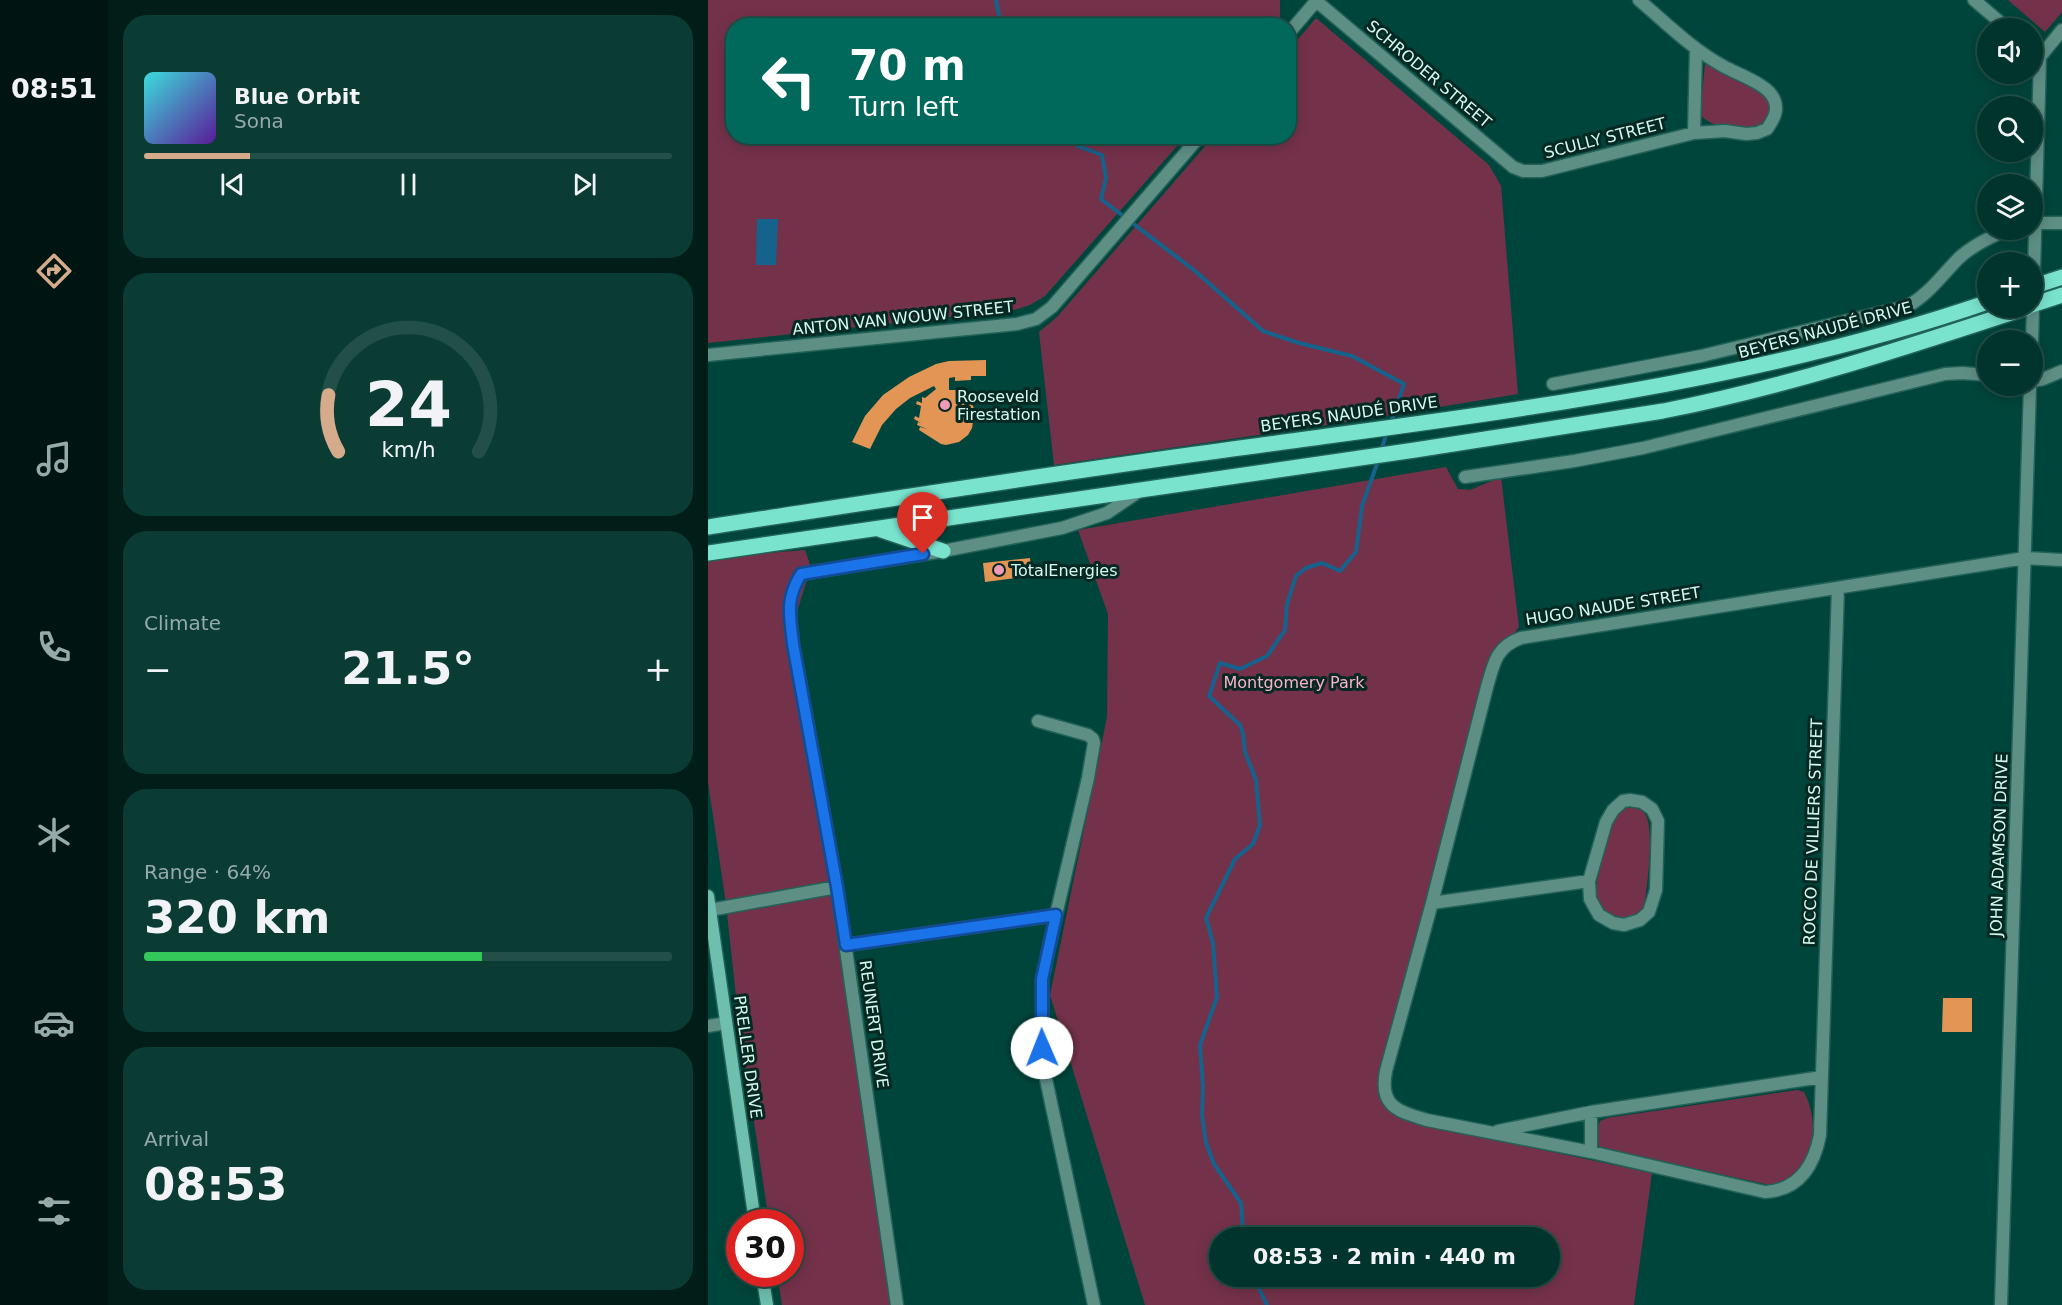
<!DOCTYPE html>
<meta charset="utf-8">
<style>
body{margin:0;font-family:"DejaVu Sans",sans-serif;background:#0a3c34;color:#f1f3f6;height:100vh;display:flex;flex-direction:column;font-size:22px;white-space:nowrap}
*{box-sizing:border-box;margin:0}
p{font-size:20px;color:#95aaa9}
.icon{flex:none;width:33px;height:33px;fill:none;stroke:currentColor;stroke-width:2;stroke-linecap:round;stroke-linejoin:round}
.map{position:relative;flex:1;overflow:hidden}
.drawer{display:flex;flex-direction:column;gap:15px;padding:15px;background:#001d18;width:600px}
.drawer>*{flex:none}
.top-card{position:absolute;left:18px;top:18px;width:570px;height:126px;border-radius:24px;box-shadow:0 3px 15px #0003,0 0 0 2px #224f48;background:#00695c;color:#fff;overflow:hidden}
.buttons{position:absolute;left:1269px;top:18px;display:grid;gap:12px}
.buttons a{display:grid;place-items:center;width:66px;height:66px;border-radius:50%;background:#00342c;box-shadow:0 3px 15px #0003,0 0 0 2px #224f48;font-size:30px}
.speed{position:absolute;left:18px;top:1209px;display:flex;gap:12px;font-size:30px;font-weight:700;text-align:center}
.speed>*{display:grid;place-content:center;width:78px;height:78px;border-radius:50%;background:#00342c;box-shadow:0 3px 15px #0003,0 0 0 2px #224f48;line-height:1}
.speed .limit{border:9px solid #d22;background:#fff;color:#111}
.pin{position:absolute;display:grid;place-items:center;width:51px;height:51px;color:#fff;margin:-62px -26px;border-radius:50% 50% 50% 0;rotate:-45deg;box-shadow:0 0 6px #0007}
.pin .icon{rotate:45deg}
.me{position:absolute;width:66px;margin:-33px;rotate:359deg;stroke-linejoin:round;filter:drop-shadow(0 0 4px #0008)}
.turn{display:flex;align-items:center;gap:21px;height:126px;padding:0 24px;font-size:27px}
.turn .icon{width:78px;height:78px;stroke-width:2.5}
.turn b{display:block;font-size:42px;line-height:51px}
.big{font-size:45px;font-weight:700;line-height:1.1}
.drawer .tile{flex:1;display:flex;flex-direction:column;justify-content:center;gap:9px;min-width:0;padding:0 21px;border-radius:24px;background:#0a3c34}
.drawer .dial{align-items:center;gap:0}
.dial svg{height:156px;overflow:visible;fill:none;stroke:#224f48;stroke-width:7;stroke-linecap:round;text-anchor:middle}
.dial text{fill:#f1f3f6;stroke:none}
.song{display:flex;align-items:center;gap:18px}
.cover{width:72px;height:72px;border-radius:9px;background:linear-gradient(135deg,hsl(180 70% 55%),hsl(270 70% 35%))}
.played{height:6px;border-radius:3px;background:linear-gradient(90deg,#d6ab8b 20%,#224f48 20%)}
.keys{display:flex;justify-content:space-around;direction:ltr}
.heat{display:flex;justify-content:space-between;align-items:center;font-size:33px;direction:ltr}
.charge{height:9px;border-radius:4px;background:linear-gradient(90deg,#34c759 64%,#224f48 0)}
.trip{position:absolute;left:501px;top:1227px;width:351px;height:60px;border-radius:30px;background:#00342c;box-shadow:0 3px 15px #0003,0 0 0 2px #224f48;font-weight:700;line-height:60px;text-align:center}
main{display:flex;flex:1;min-height:0}
.dock{display:flex;flex-direction:column;width:108px;justify-content:space-around;align-items:center;background:#001512;color:#95aaa9}
.dock .icon{width:42px;height:42px}
.dock .current{color:#d6ab8b}
.dock b{font-size:27px;color:#f1f3f6}
.map>svg:first-child{display:block}
.green{fill:#74324a;fill-rule:evenodd}
.water{fill:#15628c}
.lines{fill:none;stroke-linecap:round;stroke-linejoin:round}
.stream{stroke:#15628c;stroke-width:4}
.building{fill:#e29555}
.street-casing{stroke:#226258;stroke-width:15}
.secondary-casing{stroke:#226258;stroke-width:15}
.primary-casing{stroke:#226258;stroke-width:18}
.street{stroke:#5e8f85;stroke-width:12}
.secondary{stroke:#6ebfae;stroke-width:12}
.primary{stroke:#79e3ce;stroke-width:15}
.route-casing{stroke:#114b97;stroke-width:15}
.route{stroke:#1a73e8;stroke-width:10}
.poi-dot{fill:#f09ab5;stroke:#062822;stroke-width:2}
.labels{text-anchor:middle;dominant-baseline:central;stroke-width:6;stroke-linejoin:round;paint-order:stroke}
.street-label{font-size:16px;fill:#d4f9f0;stroke:#062822}
.poi-label{font-size:16px;fill:#d4f9f0;stroke:#062822;text-anchor:start}
.park-label{font-size:16px;fill:#fdb2c9;stroke:#062822}
</style>
<main>
<nav class="dock">
<b>08:51</b>
<svg class="icon current" aria-label="directions" viewBox="0 0 24 24"><path d="M12 3l9 9-9 9-9-9zM9 14v-3h6M13 9l2 2-2 2"/></svg>
<svg class="icon" aria-label="music" viewBox="0 0 24 24"><path d="M9 18V5l10-2v13"/><circle cx="6" cy="18" r="3"/><circle cx="16" cy="16" r="3"/></svg>
<svg class="icon" aria-label="phone" viewBox="0 0 24 24"><path d="M5 4h4l2 5-3 2q2 4 5 5l2-3 5 2v4C11 20 4 13 5 4z"/></svg>
<svg class="icon" aria-label="climate" viewBox="0 0 24 24"><path d="M12 3v18M4 7l16 10M4 17L20 7"/></svg>
<svg class="icon" aria-label="car" viewBox="0 0 24 24"><path d="M5 17H2v-5l4-1 3-4h7l3 4 3 1v5h-3M9 17h6M6 11h13"/><circle cx="7" cy="17" r="2"/><circle cx="17" cy="17" r="2"/></svg>
<svg class="icon" aria-label="filters" viewBox="0 0 24 24"><path d="M4 7h16M4 17h16"/><circle cx="9" cy="7" r="2"/><circle cx="15" cy="17" r="2"/></svg>
</nav>
<section class="drawer">
<div class="tile">
<div class="song"><i class="cover"></i><div><b>Blue Orbit</b><p>Sona</p></div></div>
<div class="played"></div>
<div class="keys"><svg class="icon" aria-label="previous" viewBox="0 0 24 24"><path d="M18 5L8 12l10 7zM5 5v14"/></svg><svg class="icon" aria-label="pause" viewBox="0 0 24 24"><path d="M8 5v14M16 5v14"/></svg><svg class="icon" aria-label="next" viewBox="0 0 24 24"><path d="M6 5l10 7-10 7zM19 5v14"/></svg></div>
</div>
<div class="tile dial"><svg viewBox="0 0 100 80">
<path d="M14 69A42 42 0 1 1 86 69"/>
<path d="M14 69A42 42 0 0 1 9 40" stroke="#d6ab8b"/>
<text x="50" y="56" font-size="32" font-weight="700">24</text>
<text x="50" y="72" font-size="11">km/h</text>
</svg></div>
<div class="tile"><p>Climate</p>
<div class="heat"><a>−</a><b class="big">21.5°</b><a>+</a></div>
</div>
<div class="tile"><p>Range · 64%</p><b class="big">320 km</b><div class="charge"></div></div>
<div class="tile"><p>Arrival</p><b class="big">08:53</b></div>
</section>
<div class="map">
<svg width="1354" height="1305" viewBox="0 0 1354 1305">
<rect width="100%" height="100%" fill="#00453b"/>
<path class="green" d="M0 0H572V18L569 26H26V136L477 137 337 296 322 305 306 310 0 343Z
M1300 0H1354V12L1337 32Z
M608 18 781 165 793 186 810 394 665 418 346 465 331 332 349 317 505 137 580 136 581 50Z
M997 64C1009 71 1053 87 1060 97 1066 108 1059 119 1052 127 1030 129 1009 131 992 115Z
M738 467 750 489 762 490 793 477 811 627 783 664 675 1073 694 1113 769 1136 944 1173 926 1305H437L342 995 399 717 400 614 370 530ZM512 1238H842V1276H512Z
M97 550 103 567 88 615 124 890 192 1305H74L69 1274H82V1222H61L30 1015 18 904 0 782V558Z
M920 808C926 808 933 808 937 814 947 828 939 889 936 907L927 916 911 920C902 915 894 912 890 902 884 887 898 827 908 814 911 810 915 809 920 808Z
M1089 1090 1096 1092C1114 1127 1106 1176 1062 1185L892 1148C886 1138 888 1132 892 1121L899 1118Z"/>
<path class="water" d="M49 219H70L68 265H48Z"/>
<g class="lines">
<path class="stream" d="M288 0 293 26
M356 136 370 146 394 155 398 178 393 199 487 271 555 331 591 343 644 356 696 384 683 422
M673 451 679 432
M534 1238 535 1229 533 1203 506 1164 498 1143 494 1115 495 1087 492 1045 509 997 505 943 498 918 527 859 545 844 552 825 548 780 537 752 535 734 532 725 501 696 512 663 532 669 559 656 577 630 579 604 588 576 598 568 614 563 632 571 648 552 654 506 670 461
M545 1276 559 1305"/>
</g>
<path class="building" d="M278 360V376H263V380L247 381V377L241 378V390H249L256 394 262 399 267 411 264 428 260 435 251 442 238 445 233 444 211 430 212 427 219 429 209 425 210 422 213 423 206 419 207 416 211 418 213 406 208 404 209 401 214 403V397L217 398 228 389 226 386 202 398 188 409 174 425 162 449 144 442 157 416 175 395 201 377 228 364 241 361Z
M322 558 324 576 277 582 275 563Z
M1235 998H1264V1032H1234Z"/>
<g class="lines">
<defs>
<path id="street" d="M607 0 805 167 815 171H834L986 133 1017 131 1038 134 1049 133 1059 129C1066 119 1071 110 1066 99 1060 84 1029 74 1015 66 984 49 958 23 931 0
M1266 0 1299 28
M580 34 609 0
M986 133 988 49
M1324 223H1354
M1324 343 1332 57 1354 30
M0 355 309 324 328 319 344 307 492 136
M1324 381 1335 379 1354 371
M845 384 993 356 1200 306C1221 294 1234 275 1251 258 1265 245 1282 237 1299 230
M757 477 866 461 935 448 1237 374 1254 373 1280 375
M1130 588 1112 1135C1106 1166 1091 1190 1057 1192L883 1152 719 1120C689 1111 671 1106 678 1071L724 903 779 687C786 663 788 647 813 638L1317 558 1354 560
M922 800 934 802 944 809 950 821 948 890 941 912 932 920 916 925 905 923 891 915 882 899 881 881 898 822 905 810 915 801Z
M724 903 881 881
M2 910 129 887
M348 915 334 979 335 1065 386 1305
M138 945 348 915 380 778 386 743 385 739 380 735 330 721
M0 1026 18 1023
M790 1131 883 1112 1114 1077
M883 1152V1112
M189 1305 129 887 85 644C82 615 77 600 93 574L235 551 354 528 399 513 433 490
M1293 1305 1322 386"/>
<path id="secondary" d="M0 896 47 1222
M54 1274 59 1305"/>
<path id="primary" d="M1324 287 1354 277
M1324 305 1354 295
M0 527C190 498 379 468 569 443 808 410 1050 381 1280 302
M173 530 235 551
M0 553 707 450 955 411C1079 387 1199 347 1318 308"/>
</defs>
<use href="#street" class="street-casing"/>
<use href="#secondary" class="secondary-casing"/>
<use href="#primary" class="primary-casing"/>
<use href="#street" class="street"/>
<use href="#secondary" class="secondary"/>
<use href="#primary" class="primary"/>
</g>
<g class="lines">
<defs>
<path id="route" d="M215 554 93 574C77 600 82 615 85 644L129 887 138 945 348 915 334 979V1048"/>
</defs>
<use href="#route" class="route-casing"/>
<use href="#route" class="route"/>
</g>
<g class="poi-dot">
<circle cx="237" cy="405" r="6"/>
<circle cx="291" cy="570" r="6"/>
</g>
<g class="labels">
<g class="street-label">
<text transform="translate(721 74) rotate(40)">SCHRODER STREET</text>
<text transform="translate(897 138) rotate(-14)">SCULLY STREET</text>
<text transform="translate(195 318) rotate(-6)">ANTON VAN WOUW STREET</text>
<text transform="translate(1117 330) rotate(-15)">BEYERS NAUDÉ DRIVE</text>
<text transform="translate(641 414) rotate(-8)">BEYERS NAUDÉ DRIVE</text>
<text transform="translate(905 606) rotate(-9)">HUGO NAUDE STREET</text>
<text transform="translate(1105 832) rotate(-88)">ROCCO DE VILLIERS STREET</text>
<text transform="translate(1291 845) rotate(-88)">JOHN ADAMSON DRIVE</text>
<text transform="translate(166 1024) rotate(82)">REUNERT DRIVE</text>
<text transform="translate(40 1057) rotate(82)">PRELLER DRIVE</text>
</g>
<g class="poi-label">
<text x="249" y="396">Rooseveld<tspan x="249" dy="18">Firestation</tspan></text>
<text x="303" y="570">TotalEnergies</text>
</g>
<g class="park-label">
<text x="586" y="682">Montgomery Park</text>
</g>
</g>
</svg>
<div class="buttons">
<a><svg class="icon" aria-label="sound" viewBox="0 0 24 24"><path d="M4 9h4l5-4v14l-5-4H4zM17 9q2 3 0 6"/></svg></a>
<a><svg class="icon" aria-label="search" viewBox="0 0 24 24"><circle cx="10" cy="10" r="6"/><path d="M15 15l6 6"/></svg></a>
<a><svg class="icon" aria-label="layers" viewBox="0 0 24 24"><path d="M12 4l9 5-9 5-9-5zM3 14l9 5 9-5"/></svg></a>
<a>+</a>
<a>−</a>
</div>
<div class="speed"><div class="limit">30</div></div>
<div class="pin" style="left:215px;top:554px;background:#d93025"><svg class="icon" aria-label="arrive" viewBox="0 0 24 24"><path d="M6 21V4h12l-3 4 3 4H6"/></svg></div>
<svg class="me" style="left:334px;top:1048px" viewBox="-20 -20 40 40"><circle r="19" fill="#fff"/><path d="M0-13L10 11 0 6-10 11z" fill="#1a73e8"/></svg>
<div class="trip">08:53 · 2 min · 440 m</div>
<div class="top-card">
<div class="turn"><svg class="icon" aria-label="left" viewBox="0 0 24 24"><path d="M17 20v-9H6M10 6l-5 5 5 5"/></svg><div><b>70 m</b>Turn left</div></div>
</div>
</div>
</main>
